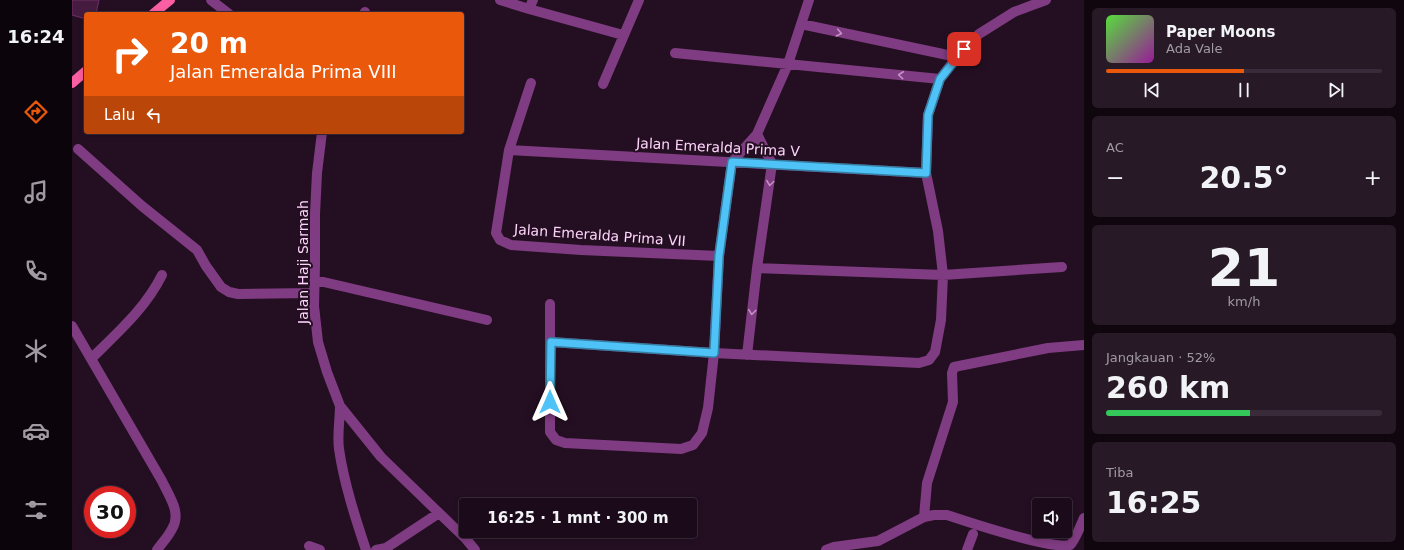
<!DOCTYPE html>
<html lang="id">
<meta charset="utf-8">
<style>
body{margin:0;font-family:"DejaVu Sans",sans-serif;background:#281927;color:#f1f3f6;height:100vh;display:flex;flex-direction:column;font-size:15px;white-space:nowrap}
*{box-sizing:border-box;margin:0}
p{font-size:13px;color:#a09ba2}
.icon{flex:none;width:22px;height:22px;fill:none;stroke:currentColor;stroke-width:2;stroke-linecap:round;stroke-linejoin:round}
.map{position:relative;flex:1;overflow:hidden}
.panel{display:flex;flex-direction:column;gap:8px;padding:8px;background:#0f060e;width:320px}
.panel>*{flex:none}
.top-card{position:absolute;left:12px;top:12px;width:380px;height:122px;border-radius:4px;box-shadow:0 2px 6px #0003,0 0 0 1px #392b39;background:#ea580c;color:#fff;overflow:hidden}
.fabs{position:absolute;left:960px;top:498px;display:grid;gap:8px}
.fabs a{display:grid;place-items:center;width:40px;height:40px;border-radius:4px;background:#1b0b1a;box-shadow:0 2px 6px #0003,0 0 0 1px #392b39;font-size:20px}
.speed{position:absolute;left:12px;top:486px;display:flex;gap:8px;font-size:20px;font-weight:700;text-align:center}
.speed>*{display:grid;place-content:center;width:52px;height:52px;border-radius:50%;background:#1b0b1a;box-shadow:0 2px 6px #0003,0 0 0 1px #392b39;line-height:1}
.speed .limit{border:6px solid #d22;background:#fff;color:#111}
.pin{position:absolute;display:grid;place-items:center;width:34px;height:34px;color:#fff;margin:-17px;border-radius:8px;box-shadow:0 2px 6px #0006}
.me{position:absolute;width:44px;margin:-22px;rotate:0deg;stroke-linejoin:round;filter:drop-shadow(0 0 3px #0008)}
.turn{display:flex;align-items:center;gap:14px;height:84px;padding:0 20px;font-size:18px}
.turn .icon{width:52px;height:52px;stroke-width:2.5}
.turn b{display:block;font-size:28px;line-height:34px}
.then{display:flex;align-items:center;height:38px;padding:0 20px;background:#0003;gap:8px;font-size:15px}
.big{font-size:30px;font-weight:700;line-height:1.1}
.panel .card{flex:1;display:flex;flex-direction:column;justify-content:center;gap:6px;min-width:0;padding:0 14px;border-radius:6px;background:#281927}
.panel .dial{align-items:center;gap:0}
.dial b{font-size:52px;line-height:1}
.song{display:flex;align-items:center;gap:12px}
.cover{width:48px;height:48px;border-radius:6px;background:linear-gradient(135deg,hsl(110 70% 55%),hsl(300 70% 35%))}
.played{height:4px;border-radius:2px;background:linear-gradient(90deg,#ea580c 50%,#392b39 50%)}
.keys{display:flex;justify-content:space-around;direction:ltr}
.heat{display:flex;justify-content:space-between;align-items:center;font-size:22px;direction:ltr}
.charge{height:6px;border-radius:3px;background:linear-gradient(90deg,#34c759 52%,#392b39 0)}
.trip{position:absolute;left:387px;top:498px;width:238px;height:40px;border-radius:4px;background:#1b0b1a;box-shadow:0 2px 6px #0003,0 0 0 1px #392b39;font-weight:700;line-height:40px;text-align:center}
main{display:flex;flex:1;min-height:0}
.tabs{display:flex;flex-direction:column;width:72px;justify-content:space-around;align-items:center;background:#0b040a;color:#a09ba2}
.tabs .icon{width:28px;height:28px}
.tabs .selected{color:#ea580c}
.tabs b{font-size:18px;color:#f1f3f6}
.map>svg:first-child{display:block}
.building{fill:#451c3f;stroke:#702e68}
.lines{fill:none;stroke-linecap:round;stroke-linejoin:round}
.minor{stroke:#803c82;stroke-width:10}
.major{stroke:#fb5ea3;stroke-width:10}
.oneway{stroke:#c590c5}
.route-casing{stroke:#337fa1;stroke-width:10}
.route{stroke:#4fc3f7;stroke-width:7}
.labels{text-anchor:middle;dominant-baseline:central;stroke-width:4;stroke-linejoin:round;paint-order:stroke}
.street-label{font-size:14px;fill:#fed4fc;stroke:#240f22}
</style>
<main>
<nav class="tabs">
<b>16:24</b>
<svg class="icon selected" aria-label="directions" viewBox="0 0 24 24"><path d="M12 3l9 9-9 9-9-9zM9 14v-3h6M13 9l2 2-2 2"/></svg>
<svg class="icon" aria-label="music" viewBox="0 0 24 24"><path d="M9 18V5l10-2v13"/><circle cx="6" cy="18" r="3"/><circle cx="16" cy="16" r="3"/></svg>
<svg class="icon" aria-label="phone" viewBox="0 0 24 24"><path d="M5 4h4l2 5-3 2q2 4 5 5l2-3 5 2v4C11 20 4 13 5 4z"/></svg>
<svg class="icon" aria-label="climate" viewBox="0 0 24 24"><path d="M12 3v18M4 7l16 10M4 17L20 7"/></svg>
<svg class="icon" aria-label="car" viewBox="0 0 24 24"><path d="M5 17H2v-5l4-1 3-4h7l3 4 3 1v5h-3M9 17h6M6 11h13"/><circle cx="7" cy="17" r="2"/><circle cx="17" cy="17" r="2"/></svg>
<svg class="icon" aria-label="filters" viewBox="0 0 24 24"><path d="M4 7h16M4 17h16"/><circle cx="9" cy="7" r="2"/><circle cx="15" cy="17" r="2"/></svg>
</nav>
<div class="map">
<svg width="1012" height="550" viewBox="0 0 1012 550">
<rect width="100%" height="100%" fill="#240f22"/>
<path class="building" d="M0 0H27L24 14H14V19L0 15Z"/>
<g class="lines">
<path class="minor" d="M139 0 157 14
M428 0 457 9 551 35
M457 9 461 0
M292 14 293 12
M729 24 885 57
M603 53 868 79
M459 83 437 150 424 233 428 240 439 245 509 250 647 256
M531 84 567 0
M250 132 245 173 243 214V266L242 306 246 342 255 372 268 406 309 457 394 539 403 550
M6 149 70 206 125 250 134 266 149 287 157 292 166 294 242 293
M437 150 854 173
M685 268 871 275 990 267
M243 280 415 320
M478 304V432L484 440 493 443 609 449 621 445 630 433 636 408 642 353 647 256 660 162 685 134 716 64 737 0
M0 326 90 481C97 496 110 513 100 529 96 537 90 543 85 550
M479 342 642 353 847 363 857 360 863 352 869 320 871 275 866 231 854 173 856 115 868 79 885 57 907 34 942 12 974 0
M675 355 685 268 700 164 685 134
M19 359C46 332 73 309 90 275
M268 406C268 420 265 435 267 449 272 483 283 517 294 550
M852 517 855 483 881 402 880 373 882 367 976 348 1012 345
M237 546 248 550
M304 550 314 548 367 513
M754 550 762 547 806 541 852 517 862 515H875C896 522 981 550 998 545 1003 541 1009 524 1012 518
M895 550 901 534"/>
<path class="major" d="M81 14 98 0
M0 83 14 71"/>
</g>
<defs><path id="oneway-chevron" d="M-2-3.5L2.5 0L-2 3.5" fill="none" stroke-width="1.6" stroke-linecap="round" stroke-linejoin="round"/></defs>
<g class="oneway">
<use href="#oneway-chevron" transform="translate(767 33) rotate(12)"/>
<use href="#oneway-chevron" transform="translate(829 75) rotate(-174)"/>
<use href="#oneway-chevron" transform="translate(698 183) rotate(98)"/>
<use href="#oneway-chevron" transform="translate(680 312) rotate(97)"/>
</g>
<g class="lines">
<defs>
<path id="route" d="M478 402 479 342 642 353 647 256 660 162 854 173 856 115 868 79 892 49"/>
</defs>
<use href="#route" class="route-casing"/>
<use href="#route" class="route"/>
</g>
<g class="labels">
<g class="street-label">
<text transform="translate(646 147) rotate(3)">Jalan Emeralda Prima V</text>
<text transform="translate(528 235) rotate(4)">Jalan Emeralda Prima VII</text>
<text transform="translate(231 262) rotate(-90)">Jalan Haji Sarmah</text>
</g>
</g>
</svg>
<div class="fabs">
<a><svg class="icon" aria-label="sound" viewBox="0 0 24 24"><path d="M4 9h4l5-4v14l-5-4H4zM17 9q2 3 0 6"/></svg></a>
</div>
<div class="speed"><div class="limit">30</div></div>
<div class="pin" style="left:892px;top:49px;background:#d93025"><svg class="icon" aria-label="arrive" viewBox="0 0 24 24"><path d="M6 21V4h12l-3 4 3 4H6"/></svg></div>
<svg class="me" style="left:478px;top:402px" viewBox="-20 -20 40 40"><path d="M0-17L14 15 0 8-14 15z" fill="#4fc3f7" stroke="#fff" stroke-width="4"/></svg>
<div class="trip">16:25 · 1 mnt · 300 m</div>
<div class="top-card">
<div class="turn"><svg class="icon" aria-label="right" viewBox="0 0 24 24"><path d="M7 20v-9h11M14 6l5 5-5 5"/></svg><div><b>20 m</b>Jalan Emeralda Prima VIII</div></div>
<div class="then">Lalu<svg class="icon" aria-label="left" viewBox="0 0 24 24"><path d="M17 20v-9H6M10 6l-5 5 5 5"/></svg></div>
</div>
</div>
<section class="panel">
<div class="card">
<div class="song"><i class="cover"></i><div><b>Paper Moons</b><p>Ada Vale</p></div></div>
<div class="played"></div>
<div class="keys"><svg class="icon" aria-label="previous" viewBox="0 0 24 24"><path d="M18 5L8 12l10 7zM5 5v14"/></svg><svg class="icon" aria-label="pause" viewBox="0 0 24 24"><path d="M8 5v14M16 5v14"/></svg><svg class="icon" aria-label="next" viewBox="0 0 24 24"><path d="M6 5l10 7-10 7zM19 5v14"/></svg></div>
</div>
<div class="card"><p>AC</p>
<div class="heat"><a>−</a><b class="big">20.5°</b><a>+</a></div>
</div>
<div class="card dial"><b>21</b><p>km/h</p></div>
<div class="card"><p>Jangkauan · 52%</p><b class="big">260 km</b><div class="charge"></div></div>
<div class="card"><p>Tiba</p><b class="big">16:25</b></div>
</section>
</main>
